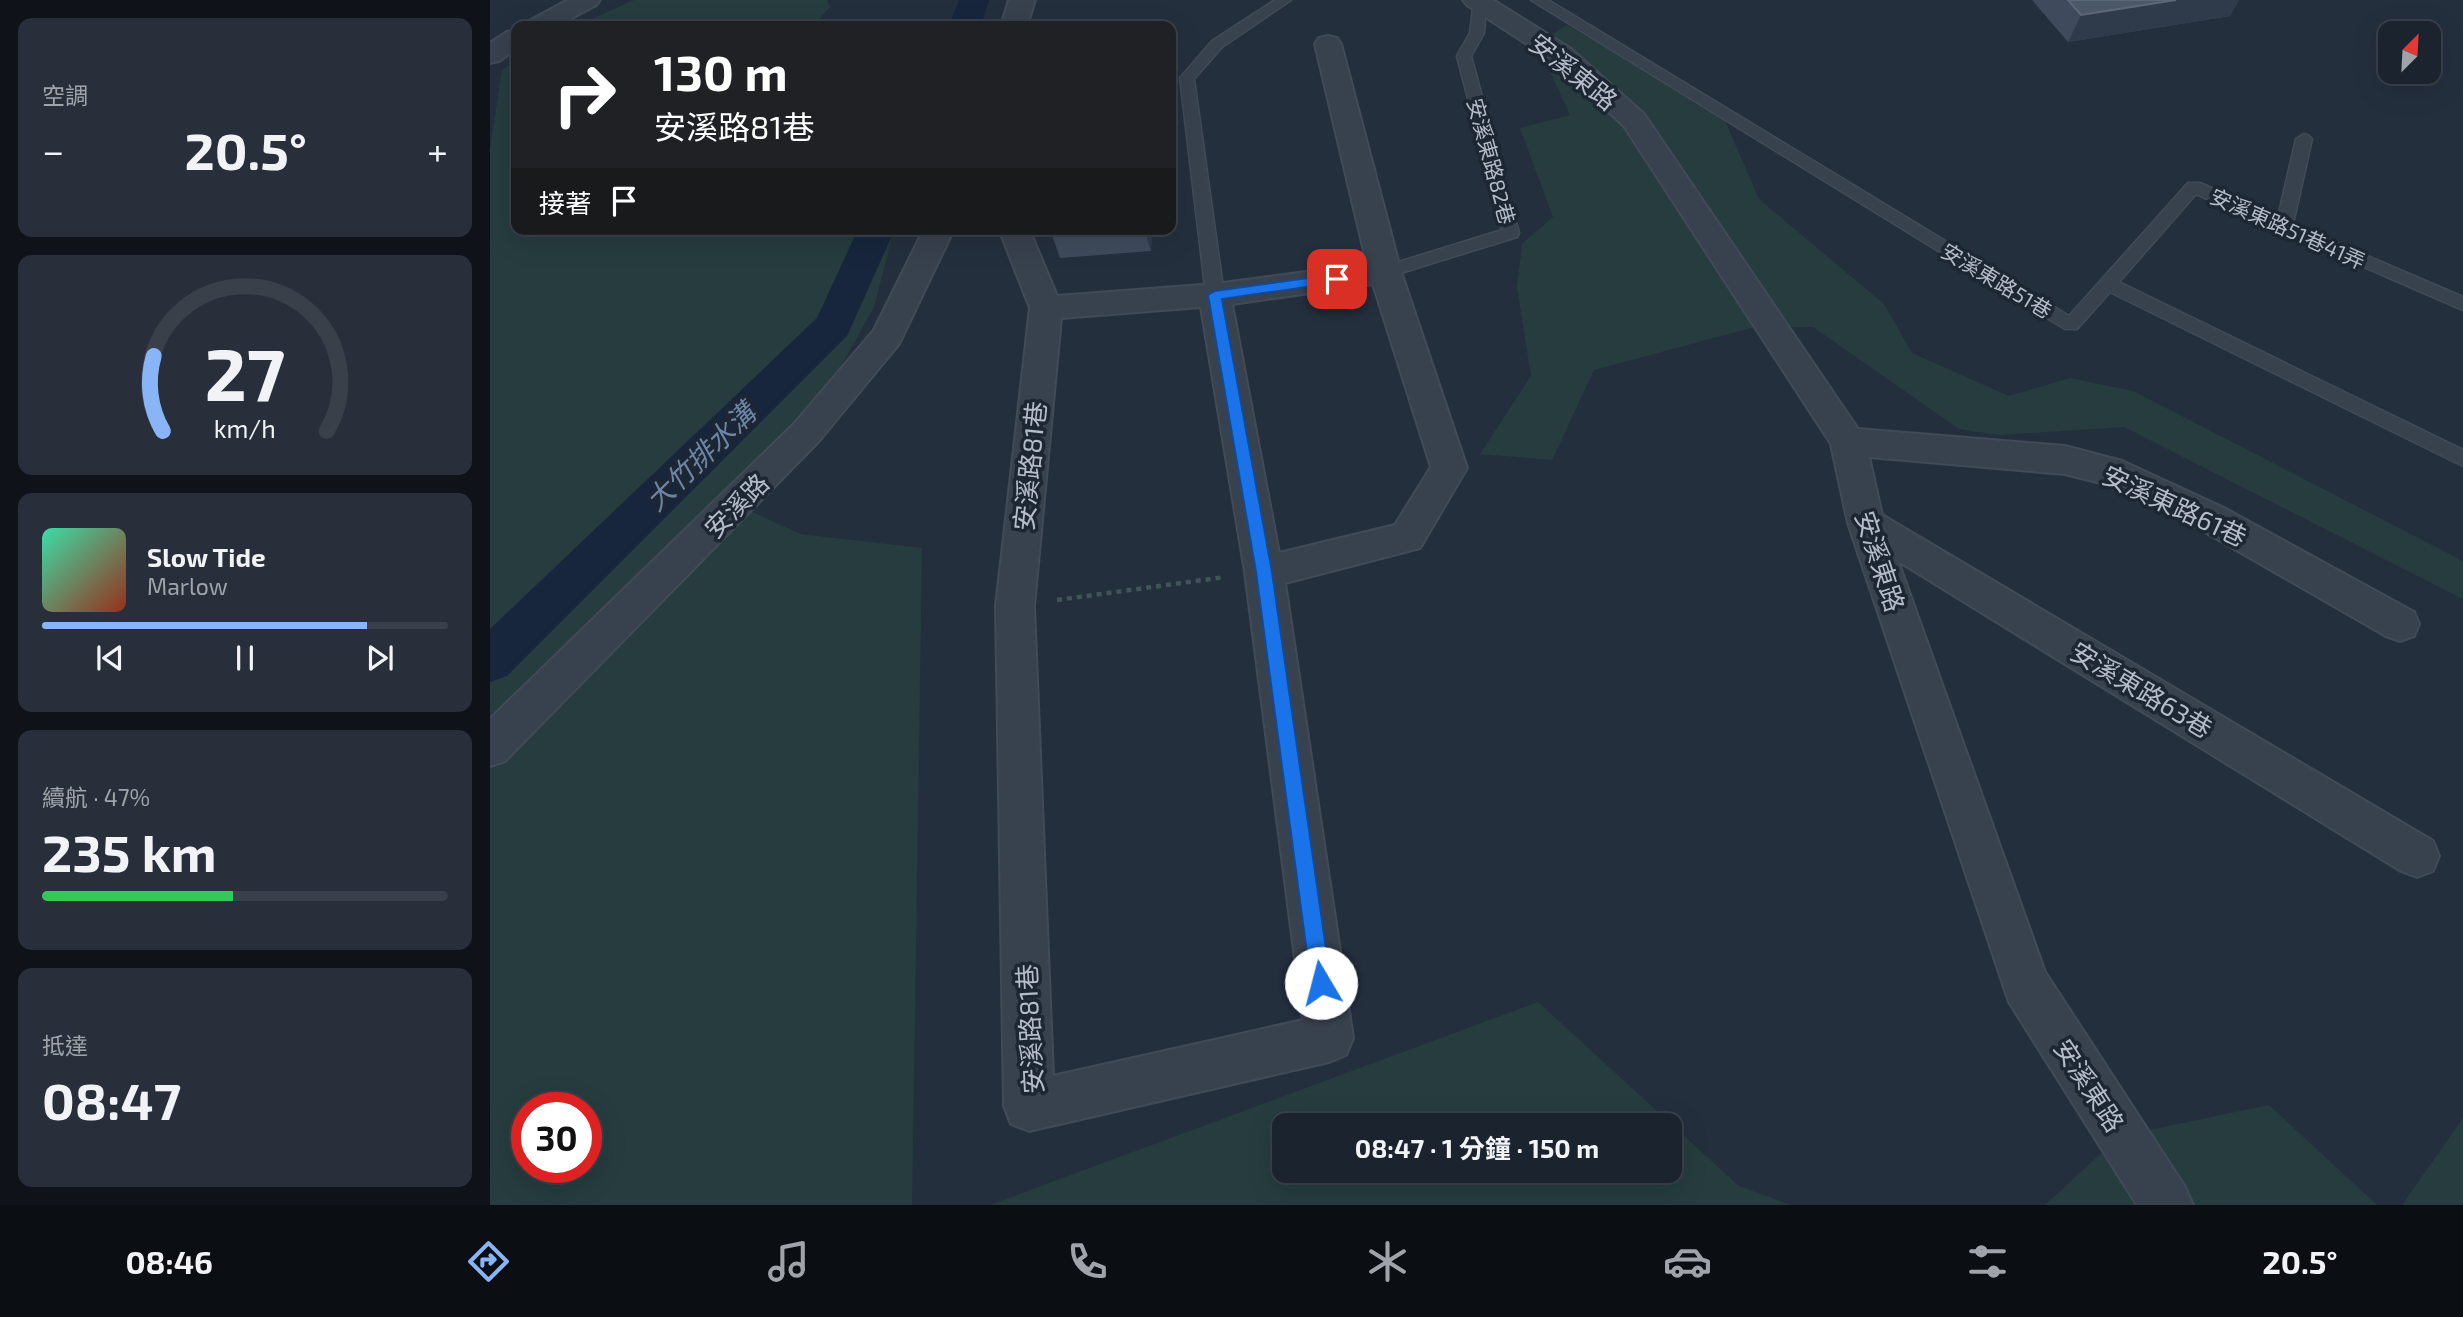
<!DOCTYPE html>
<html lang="zh-TW">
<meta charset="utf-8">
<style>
body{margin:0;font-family:"Exo 2","Noto Sans TC",sans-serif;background:#282f3a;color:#f1f3f6;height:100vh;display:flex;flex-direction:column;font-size:26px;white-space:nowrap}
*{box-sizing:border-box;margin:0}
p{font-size:23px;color:#a0a4aa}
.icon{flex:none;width:38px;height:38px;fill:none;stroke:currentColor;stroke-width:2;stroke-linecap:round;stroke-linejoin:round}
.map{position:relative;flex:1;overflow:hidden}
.side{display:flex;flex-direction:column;gap:18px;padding:18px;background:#0f1319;width:490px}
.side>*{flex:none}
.guide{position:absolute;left:21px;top:21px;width:665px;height:214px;border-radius:14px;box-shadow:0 7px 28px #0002,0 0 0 2px #39404a;background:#202124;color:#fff;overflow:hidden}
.needle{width:46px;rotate:24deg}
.controls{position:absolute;left:1888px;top:21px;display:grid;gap:14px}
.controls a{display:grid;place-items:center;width:63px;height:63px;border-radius:14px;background:#1b232e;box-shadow:0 7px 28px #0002,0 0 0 2px #39404a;font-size:35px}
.speed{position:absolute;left:21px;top:1092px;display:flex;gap:14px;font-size:35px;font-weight:700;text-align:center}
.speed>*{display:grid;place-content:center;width:91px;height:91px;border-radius:50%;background:#1b232e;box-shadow:0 7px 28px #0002,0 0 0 2px #39404a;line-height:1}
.speed .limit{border:10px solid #d22;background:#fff;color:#111}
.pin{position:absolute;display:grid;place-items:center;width:60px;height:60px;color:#fff;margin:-30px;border-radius:14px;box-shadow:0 4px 10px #0006}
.me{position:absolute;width:77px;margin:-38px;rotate:352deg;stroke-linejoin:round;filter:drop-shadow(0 0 5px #0008)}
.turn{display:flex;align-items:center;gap:24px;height:147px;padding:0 28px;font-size:32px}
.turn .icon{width:91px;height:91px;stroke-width:2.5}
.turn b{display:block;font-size:49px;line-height:60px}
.then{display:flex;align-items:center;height:66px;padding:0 28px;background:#0003;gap:14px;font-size:26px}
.big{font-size:52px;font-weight:700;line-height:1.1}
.side .tile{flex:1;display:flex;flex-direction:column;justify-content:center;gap:10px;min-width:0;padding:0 24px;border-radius:14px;background:#282f3a}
.side .dial{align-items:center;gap:0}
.dial svg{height:182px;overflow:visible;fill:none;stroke:#39404a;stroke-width:7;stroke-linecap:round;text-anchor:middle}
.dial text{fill:#f1f3f6;stroke:none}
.song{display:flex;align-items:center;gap:21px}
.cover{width:84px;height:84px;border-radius:10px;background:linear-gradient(135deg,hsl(160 70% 55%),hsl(10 70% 35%))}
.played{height:7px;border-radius:4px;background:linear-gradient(90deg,#8ab4f8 80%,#39404a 80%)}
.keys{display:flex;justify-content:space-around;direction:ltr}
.heat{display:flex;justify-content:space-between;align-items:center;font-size:38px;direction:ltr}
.charge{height:10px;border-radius:5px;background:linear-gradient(90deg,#34c759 47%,#39404a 0)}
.trip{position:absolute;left:782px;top:1113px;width:410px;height:70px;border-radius:14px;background:#1b232e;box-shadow:0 7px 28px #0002,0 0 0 2px #39404a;font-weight:700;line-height:70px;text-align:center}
.tab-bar{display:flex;height:112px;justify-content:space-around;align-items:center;background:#0b0e12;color:#a0a4aa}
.tab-bar .icon{width:49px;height:49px}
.tab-bar .active{color:#8ab4f8}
.tab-bar b{font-size:32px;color:#f1f3f6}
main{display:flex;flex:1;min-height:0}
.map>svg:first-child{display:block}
.green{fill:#263c3f;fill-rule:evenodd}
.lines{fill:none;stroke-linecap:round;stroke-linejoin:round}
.canal{fill:#17263c;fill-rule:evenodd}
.service-casing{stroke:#414a57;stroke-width:3}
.minor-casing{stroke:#414a57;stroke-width:4}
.tertiary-casing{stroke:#414a57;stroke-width:4}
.path{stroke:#3f5557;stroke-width:4.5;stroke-dasharray:5 5;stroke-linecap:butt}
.service{fill:#38414e;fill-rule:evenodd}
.minor{fill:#38414e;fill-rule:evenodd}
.tertiary{fill:#38414e;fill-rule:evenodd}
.wall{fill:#3f4b5c}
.shaded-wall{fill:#2f3b4b}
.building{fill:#4b5868;stroke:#5c6777;stroke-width:2}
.route{fill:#1a73e8;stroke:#114b97;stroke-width:2}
.labels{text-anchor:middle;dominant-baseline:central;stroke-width:7;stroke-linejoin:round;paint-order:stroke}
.far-street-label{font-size:21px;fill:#b4bcc9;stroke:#1d2633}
.street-label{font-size:26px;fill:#b4bcc9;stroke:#1d2633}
.water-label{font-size:28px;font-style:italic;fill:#6d86a8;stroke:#1d2633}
</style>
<main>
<section class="side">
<div class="tile"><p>空調</p>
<div class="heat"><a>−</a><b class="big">20.5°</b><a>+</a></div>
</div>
<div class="tile dial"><svg viewBox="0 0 100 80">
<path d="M14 69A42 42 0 1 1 86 69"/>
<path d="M14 69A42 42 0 0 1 10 36" stroke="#8ab4f8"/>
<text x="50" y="56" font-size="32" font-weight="700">27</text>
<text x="50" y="72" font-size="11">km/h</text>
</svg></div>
<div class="tile">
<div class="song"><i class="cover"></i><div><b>Slow Tide</b><p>Marlow</p></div></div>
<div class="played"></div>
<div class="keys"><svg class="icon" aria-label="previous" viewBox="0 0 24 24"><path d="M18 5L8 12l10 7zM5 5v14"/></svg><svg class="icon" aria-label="pause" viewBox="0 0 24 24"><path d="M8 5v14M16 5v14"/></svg><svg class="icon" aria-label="next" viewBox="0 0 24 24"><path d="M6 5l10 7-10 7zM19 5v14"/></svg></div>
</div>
<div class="tile"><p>續航 · 47%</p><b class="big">235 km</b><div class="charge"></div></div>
<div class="tile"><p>抵達</p><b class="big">08:47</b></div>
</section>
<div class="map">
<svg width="1973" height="1205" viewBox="0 0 1973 1205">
<rect width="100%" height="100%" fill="#242f3e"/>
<path class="green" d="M144 0H337L340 7 323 26H86Z
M1077 25 1232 114 1269 199 1394 304 1422 353 1519 396 1580 378 1643 391 1973 561V599L1634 427 1509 435 1469 429 1323 327 1261 328 1104 370 1062 460 990 454 1041 376 1027 287 1032 244 1063 217 1030 128 1080 115 1047 44Z
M26 60V229H404L384 307 331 402 250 506 310 534 432 548 422 1205H0V149L12 70ZM37 1108H96V1167H37Z
M1048 1002 1249 1186 1301 1205H500ZM794 1125H1180V1171H794Z
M1779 1105 1887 1205H1555L1630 1136Z
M1973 1118V1205H1912Z"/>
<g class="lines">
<path class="canal" d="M469 0H499L491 26H459Z
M368 229H405L357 336 17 676 0 682V629L327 318Z"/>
<defs>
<path id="service" d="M785 0H801L732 47 704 79 734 295 725 301 716 295 690 78 722 41Z
M984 0H994L996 3 994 33 981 56 1029 233 1027 237 901 276H889L887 272 889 268 1012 230 967 56 980 33Z
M1041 0H1058L1579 316 1698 183H1710L1788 217 1806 139 1814 134 1819 136 1822 139 1803 224 1973 297V310L1706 194 1629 282 1973 450V466L1620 292 1587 329H1575Z"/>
<path id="minor" d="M78 0H110L106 5 67 26H35L39 21Z
M973 0H1003L1081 49 1154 114 1368 429 1575 446 1632 461 1734 508 1924 612 1929 624 1924 636 1910 641 1896 636 1708 528 1611 483 1575 474 1379 457 1392 515 1943 841 1949 856 1943 871 1927 877 1911 871 1408 561 1555 972 1695 1187 1703 1205H1647L1519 1002 1358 523 1341 444 1134 126 1063 61 977 5Z
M26 30V49L9 61 0 63V43L17 32Z
M838 36 847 38 851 44 911 272 977 468 930 548 795 583 863 1038 856 1055 839 1062 539 1131 521 1124 514 1106 506 606 540 308 509 229H539L567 296 725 284 877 264 825 44 829 38ZM883 284 941 467 905 525 789 553 742 304ZM711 307 755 572 813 1020 563 1076 544 606 571 318Z"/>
<path id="tertiary" d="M519 0H545L537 26H511Z
M434 229H464L409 344 328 442 15 761 0 766V719L304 424 384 330Z"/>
</defs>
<use href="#service" class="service-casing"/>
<use href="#minor" class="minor-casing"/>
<use href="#tertiary" class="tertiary-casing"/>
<path class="path" d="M567 600 735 577"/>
<use href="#service" class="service"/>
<use href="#minor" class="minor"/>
<use href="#tertiary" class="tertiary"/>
</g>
<path class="wall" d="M1542 0H1749L1740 16 1578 42Z
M560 229H662L661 251 570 258Z"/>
<path class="shaded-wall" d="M1686 0H1749L1740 16 1578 42 1591 15Z
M654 229H662L661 251Z"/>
<path class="building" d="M1578 0H1686L1591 15Z
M560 229H582L559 231Z"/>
<path class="route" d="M847 274 853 279 851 282 732 299 782 572 841 983 838 990 831 993 824 990 821 983 766 572 718 295 725 291Z"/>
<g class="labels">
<g class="far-street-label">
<text transform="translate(1002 161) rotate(75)">安溪東路82巷</text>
<text transform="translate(1798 228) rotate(24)">安溪東路51巷41弄</text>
<text transform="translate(1507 280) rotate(31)">安溪東路51巷</text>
</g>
<g class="street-label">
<text transform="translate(1084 71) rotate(39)">安溪東路</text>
<text transform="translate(539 466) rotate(-84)">安溪路81巷</text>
<text transform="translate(246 505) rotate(-45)">安溪路</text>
<text transform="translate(1685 505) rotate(25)">安溪東路61巷</text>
<text transform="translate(1391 561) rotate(72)">安溪東路</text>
<text transform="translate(1652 689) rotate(31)">安溪東路63巷</text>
<text transform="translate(539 1029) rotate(-93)">安溪路81巷</text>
<text transform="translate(1600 1085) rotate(57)">安溪東路</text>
</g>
<g class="water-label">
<text transform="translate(210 456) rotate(-44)">大竹排水溝</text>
</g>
</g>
</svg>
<div class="controls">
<a><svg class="needle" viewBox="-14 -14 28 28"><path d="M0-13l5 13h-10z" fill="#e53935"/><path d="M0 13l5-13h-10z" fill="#a0a4aa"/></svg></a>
</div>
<div class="speed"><div class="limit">30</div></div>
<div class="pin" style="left:847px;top:279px;background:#d93025"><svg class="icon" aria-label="arrive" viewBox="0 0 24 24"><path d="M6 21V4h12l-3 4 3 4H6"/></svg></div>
<svg class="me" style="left:831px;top:983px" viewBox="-20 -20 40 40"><circle r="19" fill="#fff"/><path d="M0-13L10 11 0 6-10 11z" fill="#1a73e8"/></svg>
<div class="trip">08:47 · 1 分鐘 · 150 m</div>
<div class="guide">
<div class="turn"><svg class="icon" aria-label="right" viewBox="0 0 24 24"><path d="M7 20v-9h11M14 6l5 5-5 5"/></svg><div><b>130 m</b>安溪路81巷</div></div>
<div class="then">接著<svg class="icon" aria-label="arrive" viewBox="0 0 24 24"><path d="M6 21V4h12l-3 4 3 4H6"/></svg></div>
</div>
</div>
</main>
<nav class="tab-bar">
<b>08:46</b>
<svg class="icon active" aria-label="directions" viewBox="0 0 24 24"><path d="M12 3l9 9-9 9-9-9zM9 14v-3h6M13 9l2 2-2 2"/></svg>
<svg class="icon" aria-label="music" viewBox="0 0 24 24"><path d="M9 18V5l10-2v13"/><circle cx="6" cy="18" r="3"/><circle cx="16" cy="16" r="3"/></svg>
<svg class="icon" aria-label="phone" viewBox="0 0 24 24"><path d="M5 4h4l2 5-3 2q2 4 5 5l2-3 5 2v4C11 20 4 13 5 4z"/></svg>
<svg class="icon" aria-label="climate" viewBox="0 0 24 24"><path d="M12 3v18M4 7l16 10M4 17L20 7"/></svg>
<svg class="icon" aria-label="car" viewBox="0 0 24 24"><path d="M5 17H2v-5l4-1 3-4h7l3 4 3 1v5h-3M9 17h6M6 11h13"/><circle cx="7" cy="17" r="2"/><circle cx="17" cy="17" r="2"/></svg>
<svg class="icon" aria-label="filters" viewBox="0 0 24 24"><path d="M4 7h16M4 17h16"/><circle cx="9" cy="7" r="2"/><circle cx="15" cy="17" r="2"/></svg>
<b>20.5°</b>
</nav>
